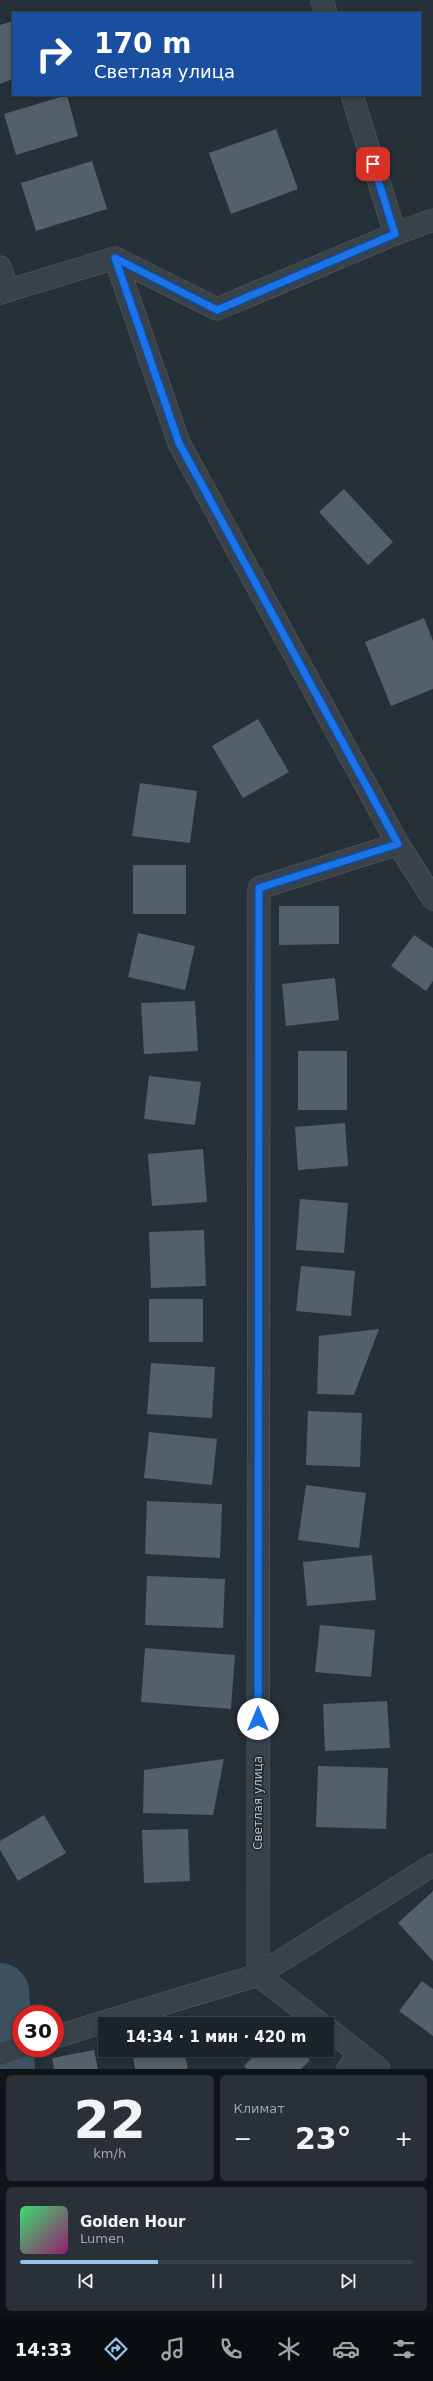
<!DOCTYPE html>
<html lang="ru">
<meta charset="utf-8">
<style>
body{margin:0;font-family:"DejaVu Sans",sans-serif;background:#293037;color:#f1f3f6;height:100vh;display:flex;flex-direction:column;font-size:15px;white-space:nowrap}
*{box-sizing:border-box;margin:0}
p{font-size:13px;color:#a0a4a9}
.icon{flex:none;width:22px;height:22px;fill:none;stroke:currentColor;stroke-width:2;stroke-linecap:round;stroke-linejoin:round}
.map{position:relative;height:2069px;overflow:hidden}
.side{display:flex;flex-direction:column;gap:6px;padding:6px;background:#0f1418;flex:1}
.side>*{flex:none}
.banner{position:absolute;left:12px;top:12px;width:409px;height:84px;border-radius:0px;box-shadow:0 2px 6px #0003,0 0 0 1px #3a4147;background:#1a4fa0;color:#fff;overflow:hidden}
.speed{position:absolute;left:12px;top:2005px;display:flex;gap:8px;font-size:20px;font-weight:700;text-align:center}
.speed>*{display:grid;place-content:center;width:52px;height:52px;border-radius:50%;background:#1c242b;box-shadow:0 2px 6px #0003,0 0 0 1px #3a4147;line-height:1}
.speed .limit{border:6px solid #d22;background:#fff;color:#111}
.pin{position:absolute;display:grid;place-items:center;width:34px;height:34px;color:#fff;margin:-17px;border-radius:8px;box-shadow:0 2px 6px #0006}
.me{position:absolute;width:44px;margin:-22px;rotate:0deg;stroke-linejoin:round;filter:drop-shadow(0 0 3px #0008)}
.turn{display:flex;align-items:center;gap:14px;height:84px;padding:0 16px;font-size:18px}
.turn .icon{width:52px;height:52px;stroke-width:2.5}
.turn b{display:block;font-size:28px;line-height:34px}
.big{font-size:30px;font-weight:600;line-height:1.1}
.side .tile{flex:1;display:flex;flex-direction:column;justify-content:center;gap:6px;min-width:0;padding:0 14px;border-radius:6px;background:#293037}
.side .dial{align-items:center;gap:0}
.dial b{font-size:52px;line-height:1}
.song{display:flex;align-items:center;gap:12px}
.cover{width:48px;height:48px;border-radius:6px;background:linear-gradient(135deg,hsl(140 70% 55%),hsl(320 70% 35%))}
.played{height:4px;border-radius:2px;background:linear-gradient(90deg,#94c1eb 35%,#3a4147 35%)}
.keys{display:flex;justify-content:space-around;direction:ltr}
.heat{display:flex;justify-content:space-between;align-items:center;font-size:22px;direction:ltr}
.side .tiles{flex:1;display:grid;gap:6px;grid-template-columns:1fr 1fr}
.tile:last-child{grid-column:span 2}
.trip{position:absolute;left:98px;top:2017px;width:236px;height:40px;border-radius:0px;background:#1c242b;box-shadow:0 2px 6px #0003,0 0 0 1px #3a4147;font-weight:600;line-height:40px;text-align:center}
.dock{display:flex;height:64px;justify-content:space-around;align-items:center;background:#0b0e11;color:#a0a4a9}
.dock .icon{width:28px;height:28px}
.dock .selected{color:#94c1eb}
.dock b{font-size:18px;color:#f1f3f6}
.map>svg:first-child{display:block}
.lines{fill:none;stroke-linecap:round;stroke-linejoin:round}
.river{stroke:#3d5160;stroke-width:58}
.building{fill:#535f69}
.minor-casing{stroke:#576067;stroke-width:23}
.minor{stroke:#394249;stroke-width:22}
.route-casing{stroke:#114b97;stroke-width:10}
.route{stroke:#1a73e8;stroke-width:7}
.labels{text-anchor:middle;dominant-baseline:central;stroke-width:3;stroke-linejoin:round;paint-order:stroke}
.street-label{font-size:12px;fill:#b4bdc5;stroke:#1e272e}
</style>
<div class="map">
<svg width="433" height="2069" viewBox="0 0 433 2069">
<rect width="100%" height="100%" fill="#263039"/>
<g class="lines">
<path class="river" d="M0 1992 6 2069"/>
</g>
<path class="building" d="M13 21V79L0 84V25Z
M67 95 78 136 16 155 4 114Z
M276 129 298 189 231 214 209 153Z
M92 161 107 209 36 231 21 183Z
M344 489 393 542 368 565 319 512Z
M424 618 433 641V689L391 706 365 642Z
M258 719 289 772 243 798 212 746Z
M140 783 197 791 190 843 132 836Z
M133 865H186V914H133Z
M279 906H339V944L279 945Z
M138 933 195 946 185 990 128 977Z
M414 935 433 948V981L426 991 391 966Z
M335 978 339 1020 286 1026 282 984Z
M195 1001 198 1051 144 1054 141 1003Z
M298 1051H347V1110H298Z
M149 1076 201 1082 195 1125 144 1119Z
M345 1123 348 1166 298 1170 295 1127Z
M203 1149 207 1202 152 1206 148 1154Z
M300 1199 348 1203 344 1253 296 1250Z
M204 1230 206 1286 151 1288 149 1232Z
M301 1266 355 1271 351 1316 296 1311Z
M149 1299H203V1342H149Z
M379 1329 354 1395 317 1394 319 1336Z
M151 1363 215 1367 212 1418 147 1414Z
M308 1411 362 1413 360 1467 306 1465Z
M149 1432 217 1439 212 1485 144 1478Z
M306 1485 366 1493 359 1548 298 1540Z
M147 1501 222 1504 220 1558 145 1554Z
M372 1555 376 1600 307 1606 303 1562Z
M147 1576 225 1579 223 1628 145 1625Z
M320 1625 375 1630 371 1677 315 1672Z
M145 1648 235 1655 231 1709 141 1702Z
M387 1701 390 1748 325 1751 323 1704Z
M224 1759 213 1815 143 1813 144 1770Z
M318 1766 388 1768 386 1829 316 1827Z
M44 1815 66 1853 18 1881 0 1850V1841Z
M188 1829 190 1881 144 1883 142 1830Z
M433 1891V1961L398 1923Z
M422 1981 433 1989V2036L399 2011Z
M94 2050 98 2069H54L52 2058Z
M132 2050H184L188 2069H135Z
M259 2050H299L310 2060 301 2069H247L244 2066Z"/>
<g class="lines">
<defs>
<path id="minor" d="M322 0 326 13
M352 95 395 234
M115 258 179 443 398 844 433 899
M0 267 8 291
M0 293 115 258 217 309 395 234 433 220
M258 1975 259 888 398 844
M258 1975 321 2024
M327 2028 379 2069
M55 2037 258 1975 433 1865
M0 2054 21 2047
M348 2069 359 2053"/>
</defs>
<use href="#minor" class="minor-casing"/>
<use href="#minor" class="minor"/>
</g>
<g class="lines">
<defs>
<path id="route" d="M258 1719 259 888 398 844 179 443 115 258 217 310 395 234 373 164"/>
</defs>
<use href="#route" class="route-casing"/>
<use href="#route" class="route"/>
</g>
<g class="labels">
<g class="street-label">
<text transform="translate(258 1803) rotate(-90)">Светлая улица</text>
</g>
</g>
</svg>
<div class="speed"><div class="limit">30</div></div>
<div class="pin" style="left:373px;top:164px;background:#d93025"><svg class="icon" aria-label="arrive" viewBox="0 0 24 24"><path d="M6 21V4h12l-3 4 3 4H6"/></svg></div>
<svg class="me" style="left:258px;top:1719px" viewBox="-20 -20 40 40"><circle r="19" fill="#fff"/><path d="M0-13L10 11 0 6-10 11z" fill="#1a73e8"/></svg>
<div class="trip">14:34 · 1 мин · 420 m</div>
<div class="banner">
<div class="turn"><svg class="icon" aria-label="right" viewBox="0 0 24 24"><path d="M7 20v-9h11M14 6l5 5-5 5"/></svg><div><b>170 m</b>Светлая улица</div></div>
</div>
</div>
<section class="side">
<div class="tiles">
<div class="tile dial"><b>22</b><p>km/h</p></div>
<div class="tile"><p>Климат</p>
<div class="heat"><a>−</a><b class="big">23°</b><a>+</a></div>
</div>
<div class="tile">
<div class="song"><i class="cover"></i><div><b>Golden Hour</b><p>Lumen</p></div></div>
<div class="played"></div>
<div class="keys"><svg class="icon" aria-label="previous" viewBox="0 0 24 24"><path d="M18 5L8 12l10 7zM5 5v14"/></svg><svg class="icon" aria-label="pause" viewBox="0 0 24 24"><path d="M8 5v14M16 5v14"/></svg><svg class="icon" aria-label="next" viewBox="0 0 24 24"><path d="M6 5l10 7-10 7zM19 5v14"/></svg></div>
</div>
</div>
</section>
<nav class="dock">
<b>14:33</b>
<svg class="icon selected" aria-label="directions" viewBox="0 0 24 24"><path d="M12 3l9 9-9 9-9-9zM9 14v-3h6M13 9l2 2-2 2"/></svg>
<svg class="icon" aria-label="music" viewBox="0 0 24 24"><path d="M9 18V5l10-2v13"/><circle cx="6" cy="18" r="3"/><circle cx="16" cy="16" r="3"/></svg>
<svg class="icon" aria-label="phone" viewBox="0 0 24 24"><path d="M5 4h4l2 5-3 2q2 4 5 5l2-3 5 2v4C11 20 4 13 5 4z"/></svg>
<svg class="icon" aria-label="climate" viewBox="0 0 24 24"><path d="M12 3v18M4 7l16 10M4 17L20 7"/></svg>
<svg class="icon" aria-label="car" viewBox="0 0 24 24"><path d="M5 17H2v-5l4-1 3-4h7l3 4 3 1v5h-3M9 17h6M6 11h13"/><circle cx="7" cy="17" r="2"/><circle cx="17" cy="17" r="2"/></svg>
<svg class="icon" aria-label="filters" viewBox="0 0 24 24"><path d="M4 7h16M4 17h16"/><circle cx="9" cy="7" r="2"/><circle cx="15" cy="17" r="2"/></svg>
</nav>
